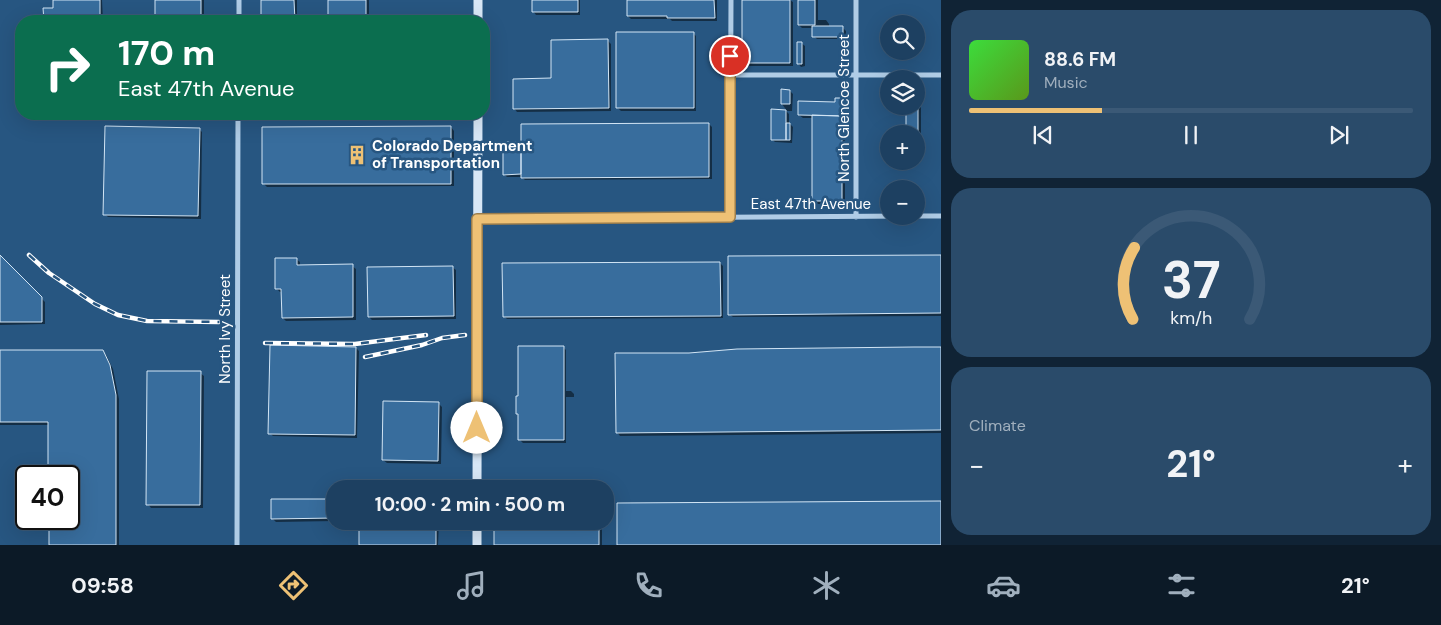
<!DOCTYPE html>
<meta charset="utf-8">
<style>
body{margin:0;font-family:"DM Sans",sans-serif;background:#2a4b6a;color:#f1f3f6;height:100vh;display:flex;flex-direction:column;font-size:19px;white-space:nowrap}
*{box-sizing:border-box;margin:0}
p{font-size:16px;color:#a0afbd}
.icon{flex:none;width:28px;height:28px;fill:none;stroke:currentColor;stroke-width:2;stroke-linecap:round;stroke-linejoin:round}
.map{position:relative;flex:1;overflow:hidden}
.details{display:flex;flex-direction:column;gap:10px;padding:10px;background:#102335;width:500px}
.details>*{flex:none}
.hud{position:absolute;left:15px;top:15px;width:475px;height:105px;border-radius:20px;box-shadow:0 5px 20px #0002,0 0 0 1px #3b5976;background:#0b6e4f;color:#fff;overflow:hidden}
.fabs{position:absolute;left:880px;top:15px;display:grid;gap:10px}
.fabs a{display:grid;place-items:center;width:45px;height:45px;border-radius:50%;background:#1d4061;box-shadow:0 5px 20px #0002,0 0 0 1px #3b5976;font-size:25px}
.speed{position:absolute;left:15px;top:465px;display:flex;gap:10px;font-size:25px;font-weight:700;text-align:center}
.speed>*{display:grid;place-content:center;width:65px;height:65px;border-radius:50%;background:#1d4061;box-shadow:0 5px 20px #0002,0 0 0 1px #3b5976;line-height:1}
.speed .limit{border:2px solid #111;border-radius:8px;background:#fff;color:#111}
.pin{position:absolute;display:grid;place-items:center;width:42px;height:42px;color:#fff;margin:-21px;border:2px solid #fff;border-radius:50%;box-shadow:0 1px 5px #0007}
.me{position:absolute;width:55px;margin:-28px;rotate:0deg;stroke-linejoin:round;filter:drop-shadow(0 0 4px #0008)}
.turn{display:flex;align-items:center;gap:18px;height:105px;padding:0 20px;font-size:22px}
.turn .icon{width:65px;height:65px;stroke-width:2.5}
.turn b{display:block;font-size:35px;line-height:42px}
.big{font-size:38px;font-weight:700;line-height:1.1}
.details .card{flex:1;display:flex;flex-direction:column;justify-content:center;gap:8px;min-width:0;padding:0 18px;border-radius:20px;background:#2a4b6a}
.details .dial{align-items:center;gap:0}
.dial svg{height:130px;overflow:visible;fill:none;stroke:#3b5976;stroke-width:7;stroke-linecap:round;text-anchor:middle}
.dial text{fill:#f1f3f6;stroke:none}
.song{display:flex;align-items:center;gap:15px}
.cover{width:60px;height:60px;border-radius:8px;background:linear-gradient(135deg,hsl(120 70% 55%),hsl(90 70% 35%))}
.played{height:5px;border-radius:2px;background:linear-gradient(90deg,#eec175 30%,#3b5976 30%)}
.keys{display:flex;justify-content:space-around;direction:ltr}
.heat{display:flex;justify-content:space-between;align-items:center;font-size:28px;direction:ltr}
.trip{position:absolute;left:326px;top:480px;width:288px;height:50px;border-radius:20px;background:#1d4061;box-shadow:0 5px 20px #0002,0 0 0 1px #3b5976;font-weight:700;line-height:50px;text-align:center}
.tabs{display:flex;height:80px;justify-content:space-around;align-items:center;background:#0c1a27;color:#a0afbd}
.tabs .icon{width:35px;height:35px}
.tabs .current{color:#eec175}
.tabs b{font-size:22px;color:#f1f3f6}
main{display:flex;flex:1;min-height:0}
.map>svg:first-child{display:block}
.shadow{fill:#0007}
.building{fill:#386d9d;stroke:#d2e5f5}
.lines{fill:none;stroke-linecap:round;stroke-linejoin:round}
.street{stroke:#afcce6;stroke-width:5}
.secondary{stroke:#d8e7f6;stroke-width:9}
.rail-casing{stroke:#fff;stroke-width:4.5}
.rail{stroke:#275681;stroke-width:2.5;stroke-dasharray:8;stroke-linecap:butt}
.route-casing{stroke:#9b7d4c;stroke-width:12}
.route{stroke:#eec175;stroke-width:9}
.labels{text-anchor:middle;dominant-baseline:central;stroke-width:5;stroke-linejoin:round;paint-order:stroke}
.street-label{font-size:15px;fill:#fff;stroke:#275681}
.poi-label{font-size:15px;font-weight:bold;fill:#fff;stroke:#275681;text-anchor:start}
</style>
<main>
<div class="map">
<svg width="941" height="545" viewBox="0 0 941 545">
<rect width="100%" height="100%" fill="#275681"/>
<path class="shadow" d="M54 0H102L103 21H45V9H54Z
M156 0H204V21H156Z
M262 0H297V21H262Z
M329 0H369V19L332 20 329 16Z
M533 0H580V15H536L533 11Z
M628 0H717V21H672L670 19H631L628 16Z
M744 0H790L793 2V66H747L743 63Z
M799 0H818V20H826L829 24V28H843L846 31V39H817L814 36V28H802L799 25Z
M693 33 696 36V111H621L618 108Z
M608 41 611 44V111L517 112 514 108Z
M801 43 805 46V66L801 67 798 63Z
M790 91 793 94 792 111H786L789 114V123L793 127 792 143 775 142 772 139V111H787L782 104Z
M918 98 921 101V160H916V134L907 127 916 106Z
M844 100 847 103V118H845V204H816L813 201 814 118H803L799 115Z
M709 124 712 127V179L525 180 522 177H507L504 174 522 143Z
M451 127 454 131V186L267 187 264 184Z
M199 129 202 132 201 219 108 217 105 214Z
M941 256V316L733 317 729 314Z
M0 257 45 302V324L0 325Z
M296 259 300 262V266H352L356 269V320L286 321 283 318V292H280L277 289Z
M720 263 723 266V318L507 319 504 316Z
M452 267 456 270V319L372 320 369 317Z
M563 347 566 350V391H571L574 394V397H566V443H523L520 440V416L517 414 520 397Z
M356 348 359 351 357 438 273 436 270 433Z
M941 348V433L620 436 617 432Z
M102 351 106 355 113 369 119 399V545H50V519H69V476H50L49 425H0V352Z
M200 373 204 376 203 508H151L148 504Z
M439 404 442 407 441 464 387 463 383 460Z
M335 500V521L276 522 273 519Z
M360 521H439L438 545H360Z
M495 521H602V545H496Z"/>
<path class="building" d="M53 0H100V21H44L43 8H53Z
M155 0H201V21H155Z
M261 0H294L295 21H261Z
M328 0H366V17H328Z
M532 0H578V12H532Z
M627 0H714L715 18H667V16H627Z
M742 0H790V63H742Z
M798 0H815V25H798Z
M812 26H843V37H812Z
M616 32H694V108H616Z
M608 39 609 108 513 109V79L551 78V40Z
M797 42H802V64H797Z
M781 89 790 90V104H781Z
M916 97H918V157H916V134H904V126H906V106H916Z
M835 98H844V116L798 115V101L835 102Z
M771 109 786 110V140H771Z
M812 115 842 116V201H812Z
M709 123V177L521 178V124Z
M786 123H790V140H786Z
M105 126 200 128 198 216 103 215Z
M451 126V184H262V127Z
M503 142H521V174L503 175Z
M0 255 42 297V322H0Z
M941 255V313L728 315V256Z
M275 258H297V265L353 264V317L282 318 281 289H275Z
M720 262 721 316 503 317 502 263Z
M453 266 454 316 368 317 367 267Z
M270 345 356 347 355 435 268 434Z
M518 346H564V440H518V414H516V396H518Z
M914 347H941V430L616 433 615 353H689L737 349Z
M0 350H103L110 365 116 395V545H49V519H69V476H48V422H0Z
M147 371H201L200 505H146Z
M383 401 439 402 438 461 382 460Z
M360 481 437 482V489H360Z
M271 499H335V518L271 519Z
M941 501V545H617V503Z
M359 521H436V545H359Z
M494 521H599V545H494Z"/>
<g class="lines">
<path class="street" d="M239 21V0
M731 75H941
M916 216H941
M730 217 731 0
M856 217V0
M477 219 906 216
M237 545 238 114"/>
<path class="secondary" d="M478 21V0
M477 489 478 114
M477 545V521"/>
<defs>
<path id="rail" d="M29 255 49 273 95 304 118 315 147 321 219 322
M265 343 355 344 426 335
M365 357 422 345 442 338 465 335"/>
</defs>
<use href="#rail" class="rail-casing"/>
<use href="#rail" class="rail"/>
</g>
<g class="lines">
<defs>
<path id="route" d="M477 428V219L730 217V56"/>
</defs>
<use href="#route" class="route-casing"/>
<use href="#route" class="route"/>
</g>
<defs>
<symbol id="building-bare" viewBox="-9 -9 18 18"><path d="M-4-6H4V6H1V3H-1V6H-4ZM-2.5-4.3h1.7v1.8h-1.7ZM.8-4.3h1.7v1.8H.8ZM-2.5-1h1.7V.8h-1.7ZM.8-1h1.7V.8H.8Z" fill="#eec175" stroke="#275681" stroke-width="2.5" paint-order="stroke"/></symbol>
</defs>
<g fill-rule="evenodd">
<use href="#building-bare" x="343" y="141" width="28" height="28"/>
</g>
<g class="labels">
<g class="street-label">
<text transform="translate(844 108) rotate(-90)">North Glencoe Street</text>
<text x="811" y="204">East 47th Avenue</text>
<text transform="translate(225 329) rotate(-90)">North Ivy Street</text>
</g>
<g class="poi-label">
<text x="372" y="146">Colorado Department<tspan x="372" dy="17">of Transportation</tspan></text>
</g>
</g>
</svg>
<div class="fabs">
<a><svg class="icon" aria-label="search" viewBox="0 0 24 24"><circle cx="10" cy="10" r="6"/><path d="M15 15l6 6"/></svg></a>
<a><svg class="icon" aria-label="layers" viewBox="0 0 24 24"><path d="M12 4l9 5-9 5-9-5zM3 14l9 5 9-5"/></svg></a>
<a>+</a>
<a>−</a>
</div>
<div class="speed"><div class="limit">40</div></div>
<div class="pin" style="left:730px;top:56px;background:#d93025"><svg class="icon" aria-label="arrive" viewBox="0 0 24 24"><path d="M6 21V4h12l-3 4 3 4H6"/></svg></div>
<svg class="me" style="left:477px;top:428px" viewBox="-20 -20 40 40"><circle r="19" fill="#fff"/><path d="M0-13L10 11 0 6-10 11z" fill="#eec175"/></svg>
<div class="trip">10:00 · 2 min · 500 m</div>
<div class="hud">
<div class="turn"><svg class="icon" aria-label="right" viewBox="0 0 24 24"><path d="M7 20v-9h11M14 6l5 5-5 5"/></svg><div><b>170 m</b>East 47th Avenue</div></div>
</div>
</div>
<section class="details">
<div class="card">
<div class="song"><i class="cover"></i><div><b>88.6 FM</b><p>Music</p></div></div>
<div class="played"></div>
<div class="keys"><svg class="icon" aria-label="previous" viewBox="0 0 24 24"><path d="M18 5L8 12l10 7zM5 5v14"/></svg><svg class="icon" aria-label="pause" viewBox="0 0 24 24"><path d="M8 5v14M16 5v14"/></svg><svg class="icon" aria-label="next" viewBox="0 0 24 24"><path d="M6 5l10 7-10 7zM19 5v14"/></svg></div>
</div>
<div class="card dial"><svg viewBox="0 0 100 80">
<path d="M14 69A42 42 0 1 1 86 69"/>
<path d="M14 69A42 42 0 0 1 15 25" stroke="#eec175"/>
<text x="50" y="56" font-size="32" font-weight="700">37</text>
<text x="50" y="72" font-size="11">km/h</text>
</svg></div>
<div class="card"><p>Climate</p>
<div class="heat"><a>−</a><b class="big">21°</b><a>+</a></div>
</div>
</section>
</main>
<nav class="tabs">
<b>09:58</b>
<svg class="icon current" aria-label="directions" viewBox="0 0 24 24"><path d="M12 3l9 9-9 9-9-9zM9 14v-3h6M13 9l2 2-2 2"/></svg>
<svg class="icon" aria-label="music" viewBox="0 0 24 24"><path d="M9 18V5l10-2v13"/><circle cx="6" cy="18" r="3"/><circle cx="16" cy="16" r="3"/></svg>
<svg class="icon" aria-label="phone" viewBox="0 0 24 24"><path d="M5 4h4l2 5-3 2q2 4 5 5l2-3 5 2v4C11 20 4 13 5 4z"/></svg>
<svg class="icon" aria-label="climate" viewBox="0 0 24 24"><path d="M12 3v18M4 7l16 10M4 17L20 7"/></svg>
<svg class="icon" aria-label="car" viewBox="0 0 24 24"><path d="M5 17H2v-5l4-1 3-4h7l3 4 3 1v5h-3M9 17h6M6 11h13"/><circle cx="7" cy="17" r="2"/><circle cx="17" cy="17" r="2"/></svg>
<svg class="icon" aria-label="filters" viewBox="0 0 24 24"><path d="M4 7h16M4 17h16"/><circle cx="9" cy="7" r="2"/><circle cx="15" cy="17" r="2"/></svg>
<b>21°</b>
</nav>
